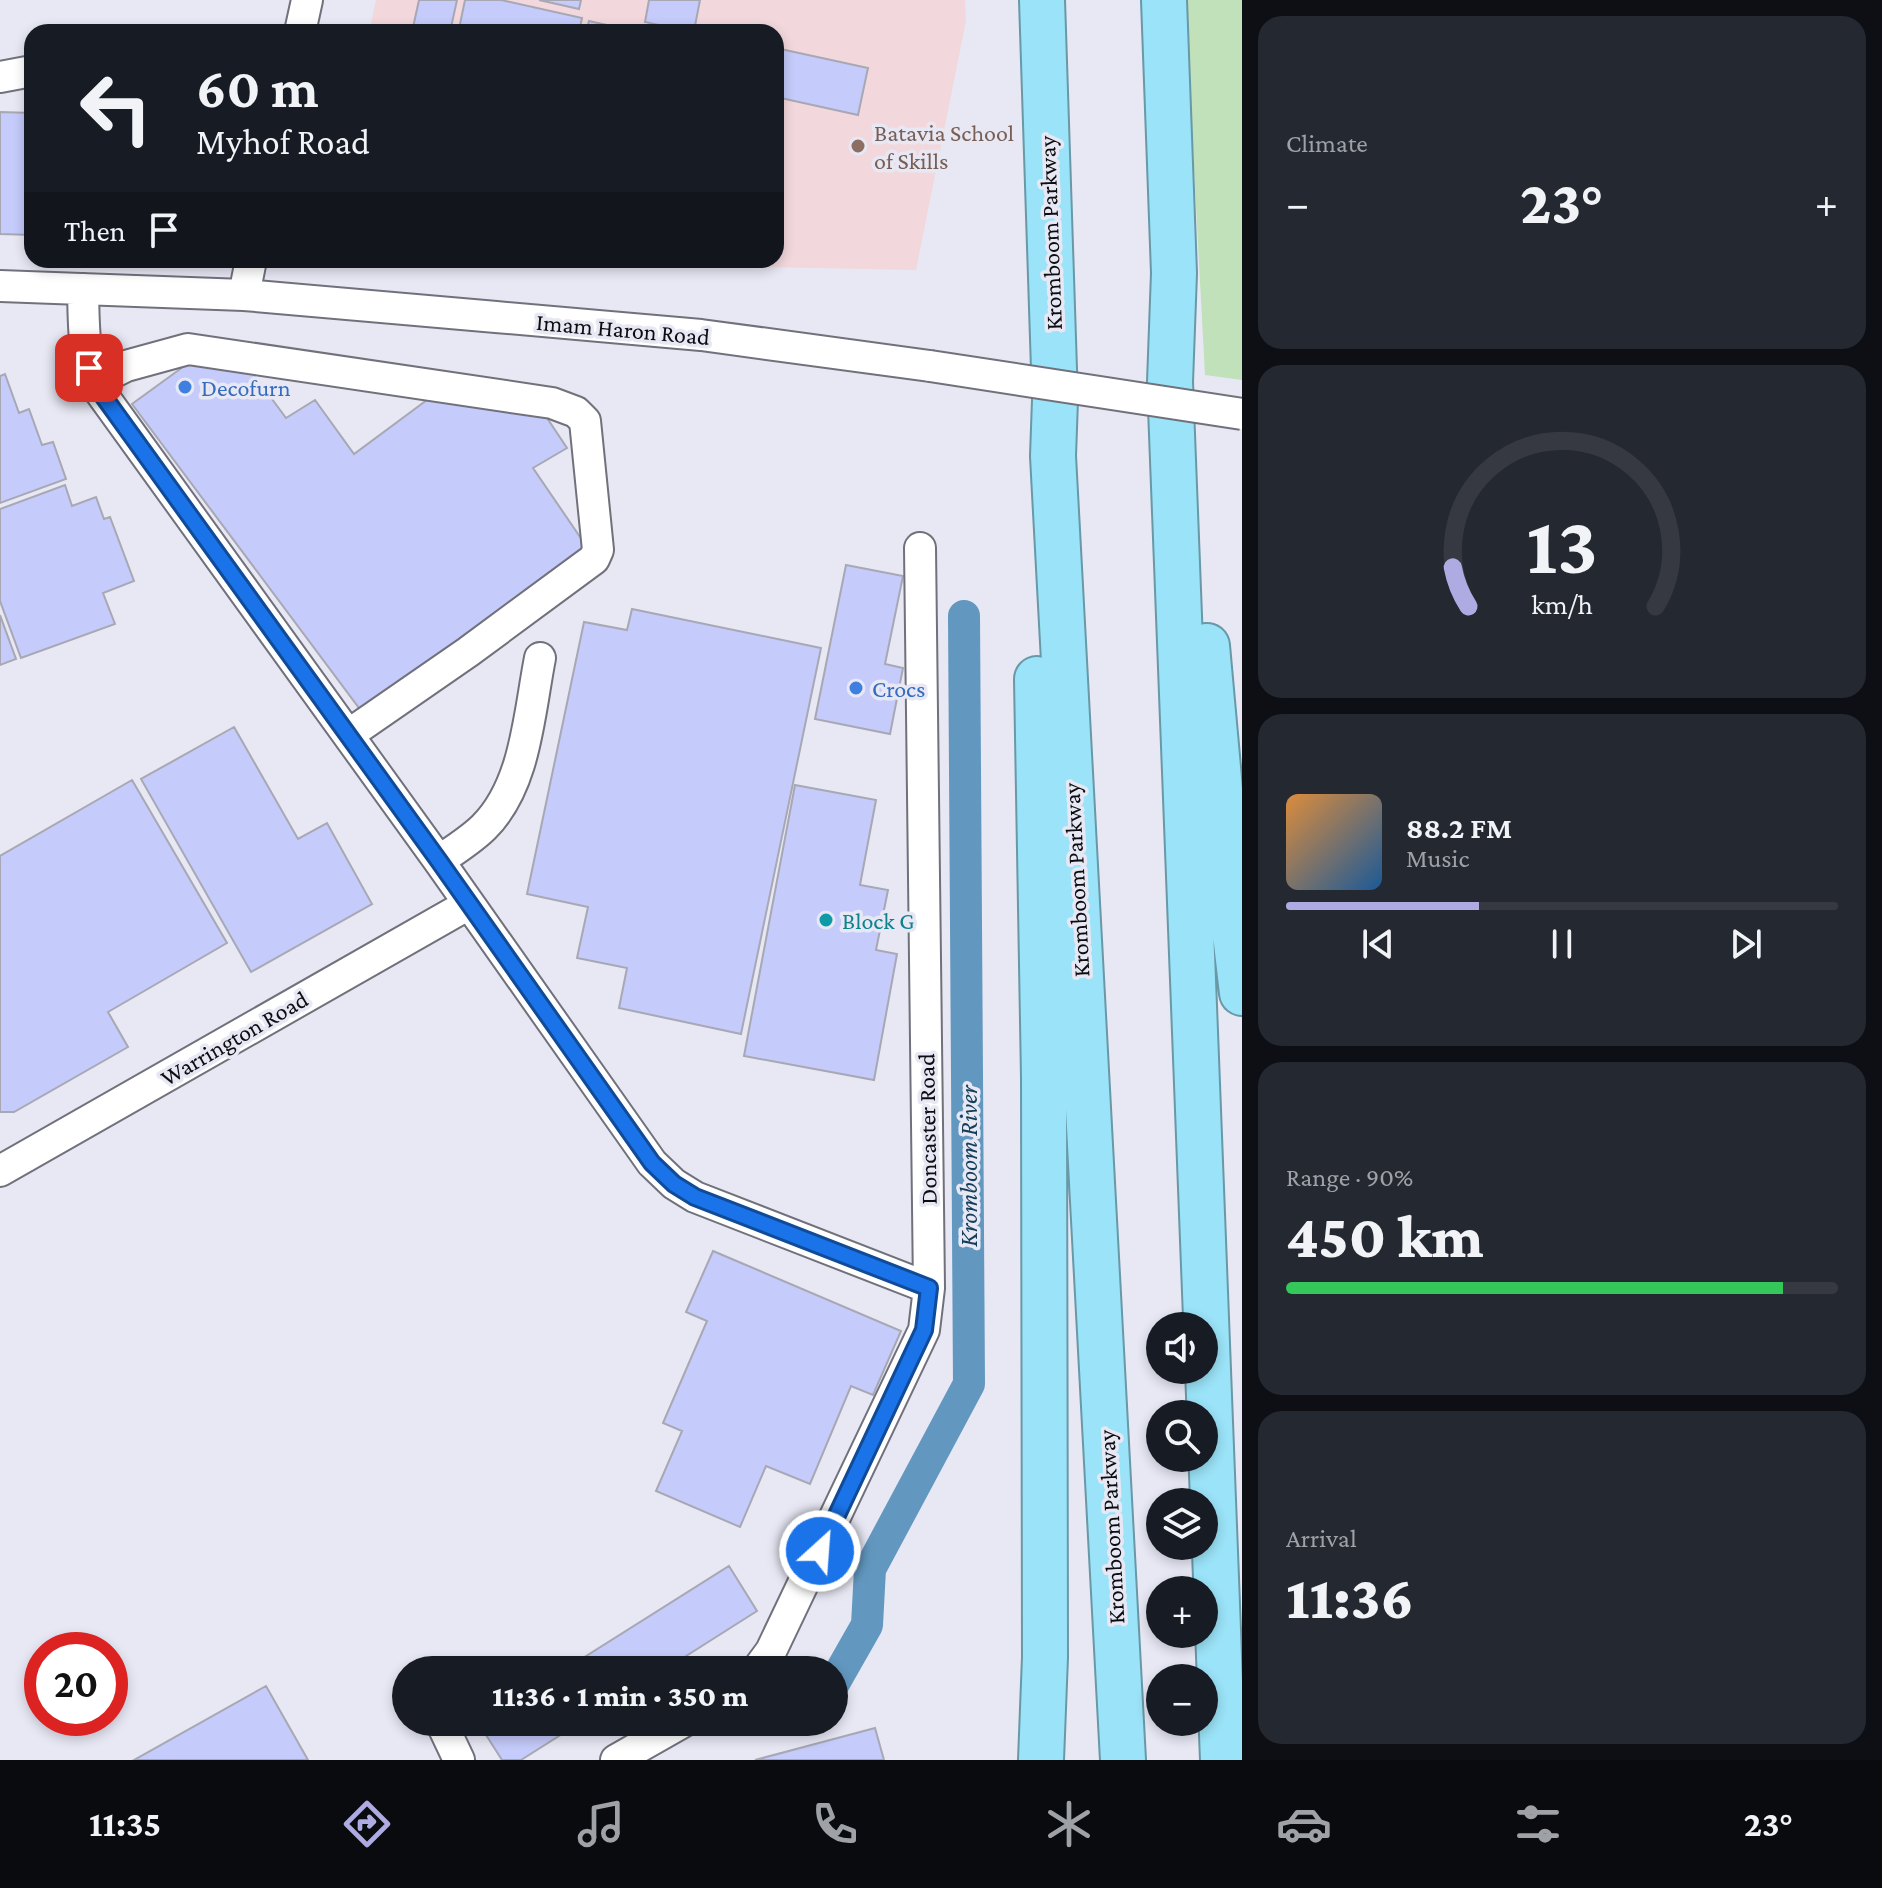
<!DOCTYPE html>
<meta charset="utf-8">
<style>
body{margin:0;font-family:"Crimson Pro",serif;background:#242831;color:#f1f3f6;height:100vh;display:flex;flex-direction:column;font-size:30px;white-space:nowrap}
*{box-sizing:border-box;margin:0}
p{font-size:26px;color:#9ea1a6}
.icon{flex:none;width:44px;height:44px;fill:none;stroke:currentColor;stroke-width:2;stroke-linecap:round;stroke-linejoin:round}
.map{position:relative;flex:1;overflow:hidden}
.sheet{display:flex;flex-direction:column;gap:16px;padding:16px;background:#0d0f14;width:640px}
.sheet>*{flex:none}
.guide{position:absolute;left:24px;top:24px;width:760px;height:244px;border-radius:24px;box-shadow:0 4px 12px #0003;background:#171b24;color:#f1f3f6;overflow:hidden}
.buttons{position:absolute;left:1146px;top:1312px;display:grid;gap:16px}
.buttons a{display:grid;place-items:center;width:72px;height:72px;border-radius:50%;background:#171b24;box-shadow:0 4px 12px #0003;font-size:40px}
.speed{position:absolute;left:24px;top:1632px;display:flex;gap:16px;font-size:40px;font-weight:700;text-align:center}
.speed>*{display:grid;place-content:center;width:104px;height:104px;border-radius:50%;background:#171b24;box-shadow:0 4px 12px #0003;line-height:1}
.speed .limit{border:12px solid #d22;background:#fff;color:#111}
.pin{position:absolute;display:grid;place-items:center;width:68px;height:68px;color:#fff;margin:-34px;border-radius:16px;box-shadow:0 4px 12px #0006}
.me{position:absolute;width:88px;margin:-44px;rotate:26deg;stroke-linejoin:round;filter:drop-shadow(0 0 6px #0008)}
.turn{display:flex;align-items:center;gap:28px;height:168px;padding:0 40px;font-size:36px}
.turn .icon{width:104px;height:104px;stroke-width:2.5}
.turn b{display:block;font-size:56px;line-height:68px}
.then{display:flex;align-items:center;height:76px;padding:0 40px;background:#0003;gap:16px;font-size:30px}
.big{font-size:60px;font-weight:800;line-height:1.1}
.sheet .card{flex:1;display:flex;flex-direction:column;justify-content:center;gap:12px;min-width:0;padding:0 28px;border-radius:24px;background:#242831}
.sheet .dial{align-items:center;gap:0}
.dial svg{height:208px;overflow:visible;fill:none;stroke:#363941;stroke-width:7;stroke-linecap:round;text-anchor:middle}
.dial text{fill:#f1f3f6;stroke:none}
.song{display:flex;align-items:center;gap:24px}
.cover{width:96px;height:96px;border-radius:12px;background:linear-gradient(135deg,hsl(30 70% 55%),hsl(210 70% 35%))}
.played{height:8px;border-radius:4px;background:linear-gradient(90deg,#aeabe2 35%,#363941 35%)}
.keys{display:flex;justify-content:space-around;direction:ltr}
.heat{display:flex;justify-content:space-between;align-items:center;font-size:44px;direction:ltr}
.charge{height:12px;border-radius:6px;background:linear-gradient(90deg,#34c759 90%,#363941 0)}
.trip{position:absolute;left:392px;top:1656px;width:456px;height:80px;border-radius:40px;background:#171b24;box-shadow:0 4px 12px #0003;font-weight:800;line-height:80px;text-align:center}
.tabs{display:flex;height:128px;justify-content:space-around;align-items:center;background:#090b0e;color:#9ea1a6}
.tabs .icon{width:56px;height:56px}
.tabs .selected{color:#aeabe2}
.tabs b{font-size:36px;color:#f1f3f6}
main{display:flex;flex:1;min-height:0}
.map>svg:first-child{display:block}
.education{fill:#f2d8dc}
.green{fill:#c1e1ba}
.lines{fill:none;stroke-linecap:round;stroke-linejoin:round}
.canal{stroke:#6297bf;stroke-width:32}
.building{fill:#c5cbfa;stroke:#a7a8b3;stroke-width:2}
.minor-casing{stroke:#70717b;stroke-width:34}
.highway-casing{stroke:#6998a7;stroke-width:48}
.minor{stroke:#fff;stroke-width:30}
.highway{stroke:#9be3f8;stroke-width:44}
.minor-bridge-casing{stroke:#70717b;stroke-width:34;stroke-linecap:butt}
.minor-bridge{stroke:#fff;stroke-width:30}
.route-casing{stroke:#114b97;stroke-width:20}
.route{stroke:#1a73e8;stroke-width:14}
.education-dot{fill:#8d6e63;stroke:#e7e8f4;stroke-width:3}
.shop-dot{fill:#3f7fe0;stroke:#e7e8f4;stroke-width:3}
.culture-dot{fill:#0f9aa8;stroke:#e7e8f4;stroke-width:3}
.labels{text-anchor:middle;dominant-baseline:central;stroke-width:7;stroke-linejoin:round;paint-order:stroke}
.education-label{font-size:24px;fill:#785e54;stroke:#e7e8f4;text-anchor:start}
.street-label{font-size:24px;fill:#0c0d10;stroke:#e7e8f4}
.shop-label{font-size:24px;fill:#366cbe;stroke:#e7e8f4;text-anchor:start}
.culture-label{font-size:24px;fill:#0d838f;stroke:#e7e8f4;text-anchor:start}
.water-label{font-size:26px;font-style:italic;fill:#133d59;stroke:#e7e8f4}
</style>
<main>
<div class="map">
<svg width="1242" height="1760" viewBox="0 0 1242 1760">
<rect width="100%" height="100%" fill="#e7e8f4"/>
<path class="education" d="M376 0H965L966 21 916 270 382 260H776V32H369Z"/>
<path class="green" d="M1185 0H1242V380L1205 375Z"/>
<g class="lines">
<path class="canal" d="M834 1683 867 1625 870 1569 969 1384 964 616"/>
</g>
<path class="building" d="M419 0H457L450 32H412Z
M465 0H501L582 18 579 32H471L459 29Z
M539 0H581L579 9Z
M649 0H700L694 31 700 32H672L673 28 645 22Z
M589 21 625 29 624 32H586Z
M776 48 868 68 858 115 776 97Z
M0 112 32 113V235L0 234Z
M198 356 208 368 223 358 244 361 286 418 315 400 354 454 439 391 543 412 567 448 533 468 591 553 365 716 132 404Z
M5 374 19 413 29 409 42 445 53 442 66 479 0 503V376Z
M65 485 72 506 96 497 104 519 110 517 134 581 103 593 115 624 21 658 0 601V509Z
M846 565 903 576 885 664 903 668 890 734 815 719Z
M632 609 821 648 741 1034 619 1008 627 968 577 958 588 907 527 894 584 622 627 630Z
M0 615 16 659 0 665Z
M234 727 298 839 327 823 372 904 251 972 141 779Z
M132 780 227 943 108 1012 128 1047 14 1112H0V856Z
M795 785 876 800 860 885 888 890 876 950 897 954 874 1080 744 1056Z
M713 1251 901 1331 873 1395 851 1386 810 1484 766 1466 740 1527 656 1491 682 1431 663 1423 707 1321 686 1312Z
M729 1566 757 1611 664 1670H564Z
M266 1686 308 1760H134Z
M481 1722H581L521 1760H502L479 1724Z
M875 1728 884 1760H755Z"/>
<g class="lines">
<defs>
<path id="minor" d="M300 32 307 0
M0 77 32 71
M0 286 244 295 496 317 701 335 930 366
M83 289C84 325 82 361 101 393L439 861 652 1163 674 1184 695 1197 929 1288
M244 295 251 260
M94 382 126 366 188 349 552 403 576 412 585 421 598 550 594 559 468 652 348 735
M439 861C454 850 471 840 484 827 526 785 529 714 540 658
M0 1171 469 904
M757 1670 771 1651 924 1330 929 1288 920 548
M441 1722 459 1760
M616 1760 683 1722"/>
<path id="highway" d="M1042 0 1055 400 1053 456 1123 1760
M1164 0 1174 273 1170 382 1223 1760
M1207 646 1227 867 1242 993
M1037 679 1044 1078 1045 1657 1041 1760"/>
</defs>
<use href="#minor" class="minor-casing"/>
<use href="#highway" class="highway-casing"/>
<use href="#minor" class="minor"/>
<use href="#highway" class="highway"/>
<defs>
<path id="minor-bridge" d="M930 366 1242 414"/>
</defs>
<use href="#minor-bridge" class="minor-bridge-casing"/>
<use href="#minor-bridge" class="minor-bridge"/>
</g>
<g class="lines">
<defs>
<path id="route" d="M89 368 101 393 439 861 652 1163 674 1184 695 1197 929 1288 924 1330 820 1551"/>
</defs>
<use href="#route" class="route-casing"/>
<use href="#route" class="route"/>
</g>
<circle class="education-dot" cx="858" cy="146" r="8"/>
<g class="shop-dot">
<circle cx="185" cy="387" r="8"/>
<circle cx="856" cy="688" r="8"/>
</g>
<circle class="culture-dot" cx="826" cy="920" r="8"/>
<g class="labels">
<g class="education-label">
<text x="874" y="132">Batavia School<tspan x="874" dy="28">of Skills</tspan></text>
</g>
<g class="street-label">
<text transform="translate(1050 233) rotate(-92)">Kromboom Parkway</text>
<text transform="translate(623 329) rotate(5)">Imam Haron Road</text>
<text transform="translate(1076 880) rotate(-93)">Kromboom Parkway</text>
<text transform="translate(234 1038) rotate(-30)">Warrington Road</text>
<text transform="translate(927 1129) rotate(-91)">Doncaster Road</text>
<text transform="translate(1111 1527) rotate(-93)">Kromboom Parkway</text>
</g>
<g class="shop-label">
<text x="201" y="387">Decofurn</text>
<text x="872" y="688">Crocs</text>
</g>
<g class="culture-label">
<text x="842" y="920">Block G</text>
</g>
<g class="water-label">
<text transform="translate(968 1166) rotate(-90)">Kromboom River</text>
</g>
</g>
</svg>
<div class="buttons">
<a><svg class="icon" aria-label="sound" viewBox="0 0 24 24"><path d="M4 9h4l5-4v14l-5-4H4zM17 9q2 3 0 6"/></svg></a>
<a><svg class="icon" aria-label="search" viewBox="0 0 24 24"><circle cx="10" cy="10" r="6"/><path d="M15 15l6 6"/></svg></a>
<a><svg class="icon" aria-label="layers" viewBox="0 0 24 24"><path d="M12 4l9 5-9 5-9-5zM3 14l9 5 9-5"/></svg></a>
<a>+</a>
<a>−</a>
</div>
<div class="speed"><div class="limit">20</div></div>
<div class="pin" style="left:89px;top:368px;background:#d93025"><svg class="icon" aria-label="arrive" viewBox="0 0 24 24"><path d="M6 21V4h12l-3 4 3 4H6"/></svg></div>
<svg class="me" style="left:820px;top:1551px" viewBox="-20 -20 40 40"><circle r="17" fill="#1a73e8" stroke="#fff" stroke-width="3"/><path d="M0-11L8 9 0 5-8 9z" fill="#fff"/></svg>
<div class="trip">11:36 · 1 min · 350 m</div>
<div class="guide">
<div class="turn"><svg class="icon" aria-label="left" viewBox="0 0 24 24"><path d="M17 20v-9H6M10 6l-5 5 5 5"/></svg><div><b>60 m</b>Myhof Road</div></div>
<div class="then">Then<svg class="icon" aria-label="arrive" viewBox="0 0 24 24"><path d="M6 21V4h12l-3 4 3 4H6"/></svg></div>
</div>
</div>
<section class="sheet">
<div class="card"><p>Climate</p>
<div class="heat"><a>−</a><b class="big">23°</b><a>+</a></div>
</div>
<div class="card dial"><svg viewBox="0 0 100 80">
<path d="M14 69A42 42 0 1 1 86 69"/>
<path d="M14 69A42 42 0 0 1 8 54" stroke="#aeabe2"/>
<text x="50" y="56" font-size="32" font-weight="700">13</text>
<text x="50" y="72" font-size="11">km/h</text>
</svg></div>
<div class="card">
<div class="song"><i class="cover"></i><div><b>88.2 FM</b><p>Music</p></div></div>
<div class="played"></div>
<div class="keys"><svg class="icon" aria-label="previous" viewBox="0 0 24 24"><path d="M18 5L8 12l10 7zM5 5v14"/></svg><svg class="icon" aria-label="pause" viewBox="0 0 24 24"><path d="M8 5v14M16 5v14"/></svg><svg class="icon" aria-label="next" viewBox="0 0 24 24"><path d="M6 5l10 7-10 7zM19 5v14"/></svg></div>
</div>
<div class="card"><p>Range · 90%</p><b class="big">450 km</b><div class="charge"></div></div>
<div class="card"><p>Arrival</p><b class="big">11:36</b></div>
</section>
</main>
<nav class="tabs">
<b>11:35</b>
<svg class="icon selected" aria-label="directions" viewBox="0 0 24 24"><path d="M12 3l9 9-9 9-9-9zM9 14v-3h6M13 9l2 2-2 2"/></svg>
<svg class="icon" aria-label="music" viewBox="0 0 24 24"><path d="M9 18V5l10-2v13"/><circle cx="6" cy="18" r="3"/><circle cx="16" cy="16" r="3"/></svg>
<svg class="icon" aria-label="phone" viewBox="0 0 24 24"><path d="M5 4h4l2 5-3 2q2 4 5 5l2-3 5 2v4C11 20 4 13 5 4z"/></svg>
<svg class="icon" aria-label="climate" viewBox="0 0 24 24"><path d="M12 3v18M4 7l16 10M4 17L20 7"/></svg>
<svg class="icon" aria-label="car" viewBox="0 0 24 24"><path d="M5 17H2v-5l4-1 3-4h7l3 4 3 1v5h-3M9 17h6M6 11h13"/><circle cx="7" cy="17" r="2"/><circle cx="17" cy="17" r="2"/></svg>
<svg class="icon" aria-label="filters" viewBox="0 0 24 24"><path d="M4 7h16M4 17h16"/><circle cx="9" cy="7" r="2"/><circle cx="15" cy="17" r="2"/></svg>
<b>23°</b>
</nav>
